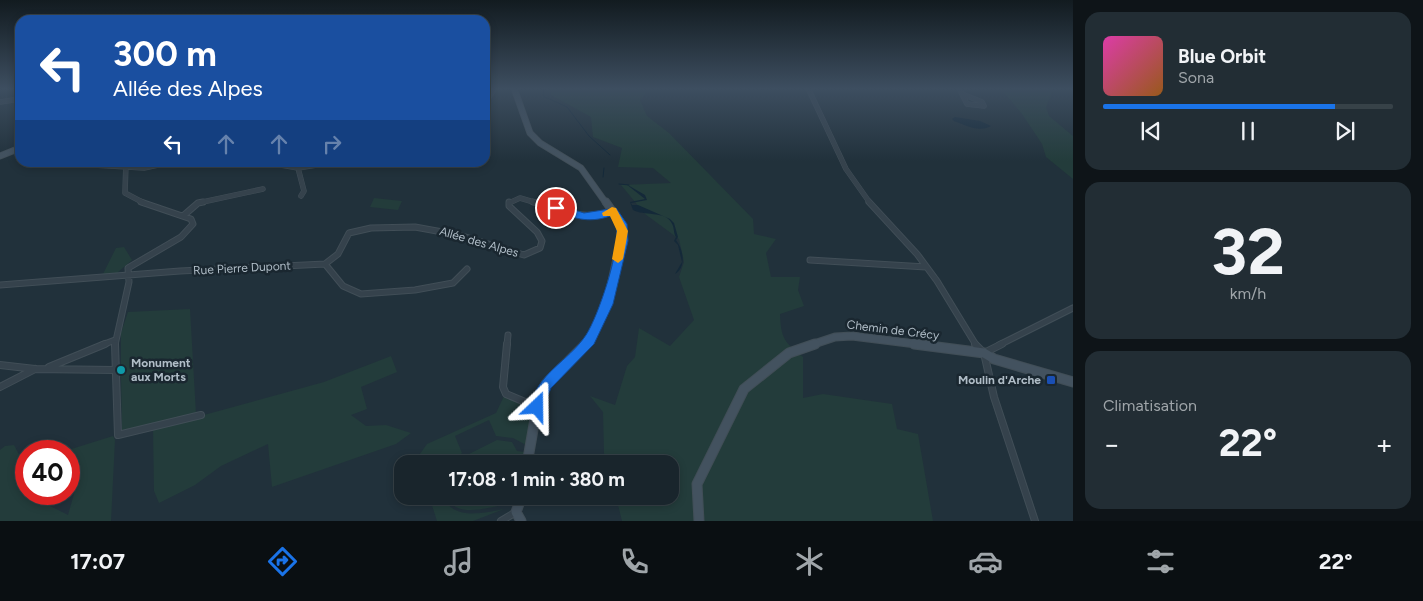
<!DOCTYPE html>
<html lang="fr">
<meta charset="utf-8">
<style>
body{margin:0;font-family:Figtree,sans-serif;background:#222d34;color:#f1f3f6;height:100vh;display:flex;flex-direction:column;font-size:19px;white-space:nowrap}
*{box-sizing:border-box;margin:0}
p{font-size:16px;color:#9fa5a9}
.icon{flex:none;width:28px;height:28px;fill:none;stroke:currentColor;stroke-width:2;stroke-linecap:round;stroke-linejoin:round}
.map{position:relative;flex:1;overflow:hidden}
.side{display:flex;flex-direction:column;gap:12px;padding:12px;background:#0e1418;width:350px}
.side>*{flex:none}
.top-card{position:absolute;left:15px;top:15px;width:475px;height:152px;border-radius:15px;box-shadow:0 2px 8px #0003,0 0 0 1px #374248;background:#1a4fa0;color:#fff;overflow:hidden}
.speed{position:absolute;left:15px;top:440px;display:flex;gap:10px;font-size:25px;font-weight:700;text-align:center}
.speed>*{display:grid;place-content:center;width:65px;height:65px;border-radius:50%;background:#19252c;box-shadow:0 2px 8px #0003,0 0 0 1px #374248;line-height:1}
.speed .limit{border:8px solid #d22;background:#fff;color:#111}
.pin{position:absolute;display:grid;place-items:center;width:42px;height:42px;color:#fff;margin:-21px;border:2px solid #fff;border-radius:50%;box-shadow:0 1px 5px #0007}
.me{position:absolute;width:55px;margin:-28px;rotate:23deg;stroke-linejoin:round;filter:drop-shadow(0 0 4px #0008)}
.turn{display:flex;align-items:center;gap:18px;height:105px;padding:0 15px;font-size:22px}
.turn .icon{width:65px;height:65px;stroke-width:2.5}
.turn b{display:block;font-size:35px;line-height:42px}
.lanes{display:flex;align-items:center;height:48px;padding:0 15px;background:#0003;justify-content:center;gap:25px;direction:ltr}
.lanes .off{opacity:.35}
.big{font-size:38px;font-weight:700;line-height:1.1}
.side .tile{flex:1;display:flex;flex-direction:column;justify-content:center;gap:8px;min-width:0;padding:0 18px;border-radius:15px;background:#222d34}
.side .dial{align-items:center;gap:0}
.dial b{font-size:65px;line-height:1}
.song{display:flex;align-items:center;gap:15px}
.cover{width:60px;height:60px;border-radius:8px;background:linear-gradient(135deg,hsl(320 70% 55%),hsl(30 70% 35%))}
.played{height:5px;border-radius:2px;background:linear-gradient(90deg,#1a73e8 80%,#374248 80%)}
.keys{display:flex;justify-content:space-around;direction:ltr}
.heat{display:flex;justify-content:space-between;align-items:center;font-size:28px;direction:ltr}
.trip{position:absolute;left:394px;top:455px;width:285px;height:50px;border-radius:15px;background:#19252c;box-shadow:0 2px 8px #0003,0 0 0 1px #374248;font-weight:700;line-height:50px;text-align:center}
.tabs{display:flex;height:80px;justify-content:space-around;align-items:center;background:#0a0f12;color:#9fa5a9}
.tabs .icon{width:35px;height:35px}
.tabs .selected{color:#1a73e8}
.tabs b{font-size:22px;color:#f1f3f6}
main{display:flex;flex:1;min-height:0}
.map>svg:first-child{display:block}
.green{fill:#233c3b}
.water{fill:#142939}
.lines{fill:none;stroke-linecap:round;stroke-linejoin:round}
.stream{stroke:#142939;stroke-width:1}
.street-far2-casing{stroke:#414e57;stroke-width:5.5}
.street-far1-casing{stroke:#414e57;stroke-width:7}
.street-casing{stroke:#414e57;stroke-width:8}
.secondary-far2-casing{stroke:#414e57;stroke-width:7}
.secondary-far1-casing{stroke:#414e57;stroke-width:9}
.secondary-casing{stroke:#414e57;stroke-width:11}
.street-far2{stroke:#35424c;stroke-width:4.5}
.street-far1{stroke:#35424c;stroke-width:5}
.street{stroke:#35424c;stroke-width:6}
.secondary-far2{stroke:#43525f;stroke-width:5.5}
.secondary-far1{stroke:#43525f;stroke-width:7}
.secondary{stroke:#43525f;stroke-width:9}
.route{fill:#1a73e8;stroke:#114b97}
.slow{fill:#f59e0b}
.culture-dot{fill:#0f9aa8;stroke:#1a2730;stroke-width:2}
.transit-dot{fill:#1a4fb4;stroke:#1a2730;stroke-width:2}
.labels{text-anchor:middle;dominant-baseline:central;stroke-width:5;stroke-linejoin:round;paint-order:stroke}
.street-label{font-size:12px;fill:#b0bdc7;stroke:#1a2730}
.poi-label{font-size:12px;font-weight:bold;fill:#b0bdc7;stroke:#1a2730;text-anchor:start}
</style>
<main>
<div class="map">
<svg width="1073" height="521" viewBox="0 0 1073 521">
<rect width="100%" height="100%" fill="#21313b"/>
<path class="green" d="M552 88H644L647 92 640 100 647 116 669 133 753 219 754 234 776 239 766 253 771 277H800L798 290 804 306 780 314C781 338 784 342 803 357V398L823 394 892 404 897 429 918 434 933 521H622L618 505 625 496H670V464H607L604 453 603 412 590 396 615 405 627 366 635 357 639 328 670 346 694 320 679 277 684 262 679 239 645 214 621 185 671 183 653 168 618 167 622 148 593 137 591 117 551 95Z
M1000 88H1054L1046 107 1049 116 1073 136V179L1046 157 1042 144 1022 114Z
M374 198 402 201 398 210 370 207Z
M124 247 132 260 117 273 102 276 116 248Z
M190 309 196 414 122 431 121 377 119 378 121 370V333L128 312Z
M391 356 397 372 361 387 367 409 351 415 366 426 386 425 411 433 396 444 272 487 268 444 221 466 195 485 159 503 154 491 153 429 324 382Z
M504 396 532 407 526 445 513 438 496 436 489 420 455 436 462 453 451 464H419L417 458 427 444 496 413Z
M113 436 115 440 111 521H0V450L5 446 14 445 23 462 26 461V494H61L50 506 68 515 79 476 69 486V451H65Z
M497 440 512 442 517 451 525 452 523 464H455L463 457Z
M429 496H443C453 521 483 513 504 509L473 521H437Z
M446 496H503L498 506C481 509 455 517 446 496Z"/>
<path class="water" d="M955 117 980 121 991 126C978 133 966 125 954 121L952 119Z
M626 184 645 195 647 200 631 203 632 205H638L670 219 674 223 678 237 676 240C683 249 687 267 675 274L682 262 678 245 674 241 676 237C673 233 675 228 671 222 664 211 644 216 633 210L630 202 645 199Z"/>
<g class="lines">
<path class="stream" d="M544 88 543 96 567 107 589 136 610 155
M603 177 604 168
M619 184 629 185"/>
<defs>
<path id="street-far2" d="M808 88 846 169 870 203
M959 88 962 94
M962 94 982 102 984 106 967 104Z
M0 102 20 99
M485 103 495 88
M14 150 20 155
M44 162 144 168 172 162
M126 162 125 193 144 203
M264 162 298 168 335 162
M298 168 304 191 301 196
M198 203 263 189 249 192
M509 203 520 198 537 203"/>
<path id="street-far1" d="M533 202C563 211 581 221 612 211
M869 202 917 254 937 281 976 345
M183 216 198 203 203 202
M810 260 926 267
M325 264 338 254 349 233 371 228 415 227 459 235 524 255 540 248 542 241 537 232 509 206V202
M0 285 180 271 325 264 343 286 361 294 415 290 453 283 467 269
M102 345 115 340
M115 345 129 282 128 268 181 237 193 224 191 219 141 202
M507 345 508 335
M999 345 1073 308"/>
<path id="street" d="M115 344 118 435 201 415
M507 344 503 387 506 394 537 407
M975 344 984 353
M984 353 994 397 1035 521
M984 353 1002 344
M0 365 35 369 115 370
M49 367 105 344
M0 387 35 369
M501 521 516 512"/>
<path id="secondary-far2" d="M514 88 530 133 540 143 581 168 606 203
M0 156 20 148"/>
<path id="secondary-far1" d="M585 345 590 340 607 304 623 231 618 219 606 202
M811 345 835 337 852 336 924 345"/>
<path id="secondary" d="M914 344 984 353 994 359 1073 382
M527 464 539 396 546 384 586 344
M521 521 516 512 522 496
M699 521 697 484 744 389 789 353 815 344"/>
</defs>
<use href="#street-far2" class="street-far2-casing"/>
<use href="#street-far1" class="street-far1-casing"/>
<use href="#street" class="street-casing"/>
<use href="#secondary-far2" class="secondary-far2-casing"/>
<use href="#secondary-far1" class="secondary-far1-casing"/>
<use href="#secondary" class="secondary-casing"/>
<use href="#street-far2" class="street-far2"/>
<use href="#street-far1" class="street-far1"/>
<use href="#street" class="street"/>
<use href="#secondary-far2" class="secondary-far2"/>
<use href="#secondary-far1" class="secondary-far1"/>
<use href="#secondary" class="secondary"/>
</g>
<linearGradient id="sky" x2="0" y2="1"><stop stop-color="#121b20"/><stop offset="0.55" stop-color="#3d4e60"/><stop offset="1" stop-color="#3d4e60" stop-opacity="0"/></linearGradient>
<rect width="1073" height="161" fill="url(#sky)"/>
<path class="route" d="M556 204 584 213 616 208 627 224 628 241 613 304 594 344 551 388 542 411 537 413 532 411 530 407C537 373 568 362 586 335 598 317 622 246 616 226 615 222 612 219 610 216 588 224 573 218 552 210V205Z"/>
<path class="slow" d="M612 207 616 208 628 231 623 259 618 263 612 259 617 231 610 216H603L602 213Z"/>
<circle class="culture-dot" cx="121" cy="370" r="5"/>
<rect class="transit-dot" x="1046" y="375" width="10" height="10" rx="2.5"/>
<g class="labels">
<g class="street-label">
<text transform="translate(479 242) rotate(16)">Allée des Alpes</text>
<text transform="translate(242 268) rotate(-3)">Rue Pierre Dupont</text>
<text transform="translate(893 330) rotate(7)">Chemin de Crécy</text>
</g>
<g class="poi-label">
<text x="131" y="363">Monument<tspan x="131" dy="14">aux Morts</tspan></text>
<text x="1041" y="380" text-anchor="end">Moulin d'Arche</text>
</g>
</g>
</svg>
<div class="speed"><div class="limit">40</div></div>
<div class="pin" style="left:556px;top:208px;background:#d93025"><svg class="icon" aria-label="arrive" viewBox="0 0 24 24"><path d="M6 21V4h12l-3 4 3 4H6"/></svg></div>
<svg class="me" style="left:537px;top:407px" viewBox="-20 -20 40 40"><path d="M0-17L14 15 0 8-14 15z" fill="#1a73e8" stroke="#fff" stroke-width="4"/></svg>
<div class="trip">17:08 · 1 min · 380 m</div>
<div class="top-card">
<div class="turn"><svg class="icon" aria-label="left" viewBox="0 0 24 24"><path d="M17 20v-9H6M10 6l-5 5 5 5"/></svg><div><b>300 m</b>Allée des Alpes</div></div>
<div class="lanes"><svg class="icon" aria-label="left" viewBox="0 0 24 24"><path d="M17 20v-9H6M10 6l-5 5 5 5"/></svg><svg class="icon off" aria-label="ahead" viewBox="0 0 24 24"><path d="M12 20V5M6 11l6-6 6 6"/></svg><svg class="icon off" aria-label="ahead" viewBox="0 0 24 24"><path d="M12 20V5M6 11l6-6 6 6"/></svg><svg class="icon off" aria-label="right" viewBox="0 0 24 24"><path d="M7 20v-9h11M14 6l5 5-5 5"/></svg></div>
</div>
</div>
<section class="side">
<div class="tile">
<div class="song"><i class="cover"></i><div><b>Blue Orbit</b><p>Sona</p></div></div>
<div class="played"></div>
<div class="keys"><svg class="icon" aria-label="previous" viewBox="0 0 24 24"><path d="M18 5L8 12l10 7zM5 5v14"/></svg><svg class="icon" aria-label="pause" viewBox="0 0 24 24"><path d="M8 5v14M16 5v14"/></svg><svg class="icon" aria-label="next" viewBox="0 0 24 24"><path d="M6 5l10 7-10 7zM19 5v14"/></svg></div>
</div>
<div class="tile dial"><b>32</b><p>km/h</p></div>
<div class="tile"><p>Climatisation</p>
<div class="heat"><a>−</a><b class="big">22°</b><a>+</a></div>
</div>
</section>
</main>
<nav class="tabs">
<b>17:07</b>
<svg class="icon selected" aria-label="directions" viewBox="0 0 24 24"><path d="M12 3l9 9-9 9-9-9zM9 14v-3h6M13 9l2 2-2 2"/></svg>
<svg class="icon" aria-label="music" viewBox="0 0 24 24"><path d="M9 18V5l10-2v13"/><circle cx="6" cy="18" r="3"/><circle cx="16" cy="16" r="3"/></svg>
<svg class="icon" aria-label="phone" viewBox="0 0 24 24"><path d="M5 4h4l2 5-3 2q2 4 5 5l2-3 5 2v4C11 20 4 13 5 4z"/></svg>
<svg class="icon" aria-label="climate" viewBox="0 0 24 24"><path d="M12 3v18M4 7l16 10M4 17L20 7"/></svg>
<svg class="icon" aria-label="car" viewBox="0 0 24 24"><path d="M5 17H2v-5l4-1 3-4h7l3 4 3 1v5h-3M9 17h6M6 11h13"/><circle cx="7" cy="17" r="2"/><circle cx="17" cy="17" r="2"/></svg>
<svg class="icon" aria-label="filters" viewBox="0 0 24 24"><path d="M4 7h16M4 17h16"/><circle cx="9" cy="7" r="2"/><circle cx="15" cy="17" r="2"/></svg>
<b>22°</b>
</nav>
